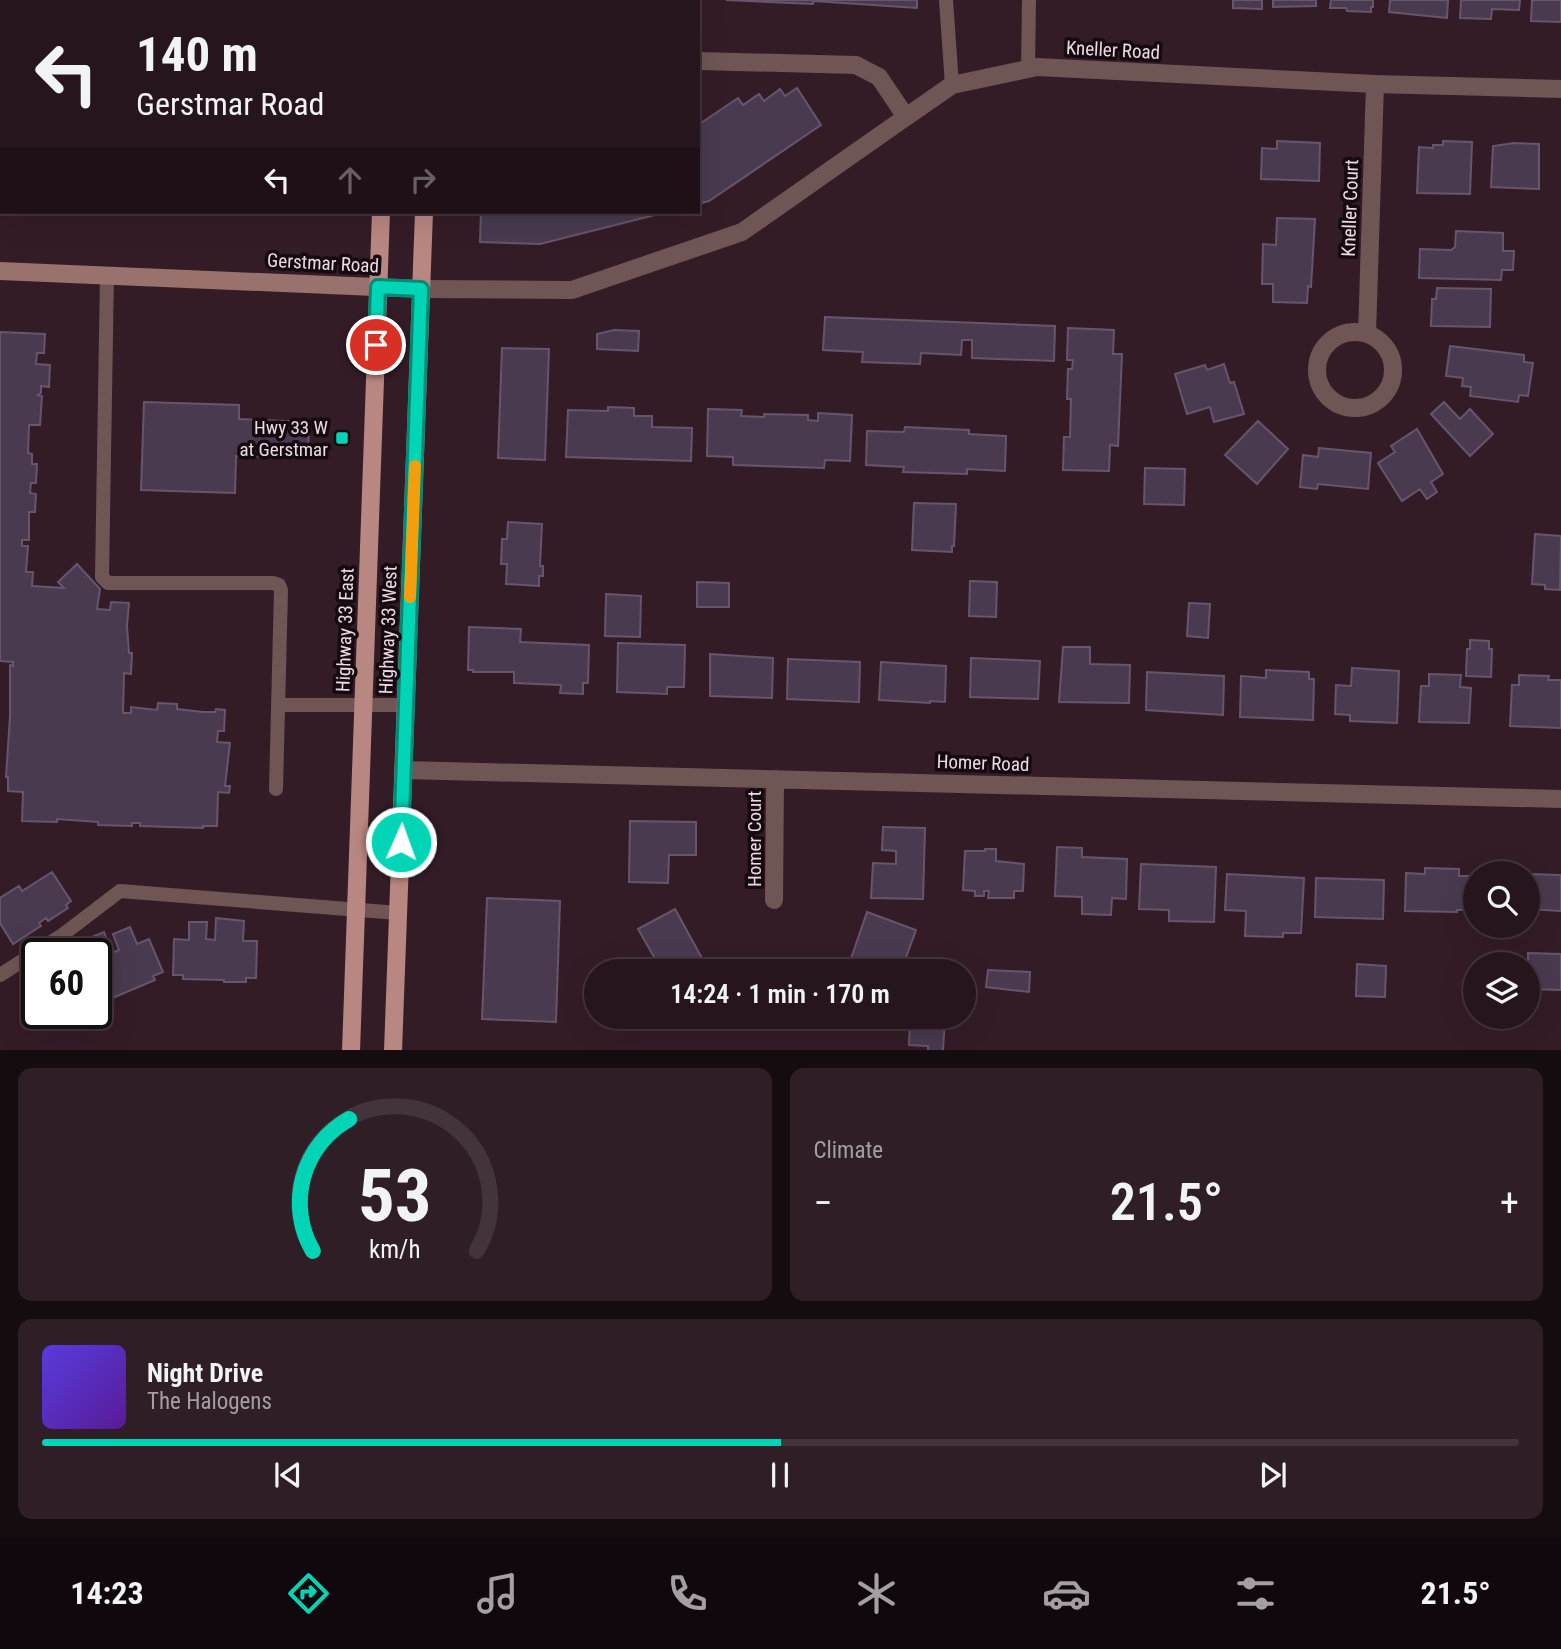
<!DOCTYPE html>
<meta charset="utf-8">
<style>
body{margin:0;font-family:"Roboto Condensed",sans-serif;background:#2f1e26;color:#f1f3f6;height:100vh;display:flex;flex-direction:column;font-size:26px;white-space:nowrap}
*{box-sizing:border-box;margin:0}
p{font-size:23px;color:#a49fa4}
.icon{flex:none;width:38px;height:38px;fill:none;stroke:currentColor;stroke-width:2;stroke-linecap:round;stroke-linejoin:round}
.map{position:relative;height:1050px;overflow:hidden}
.sheet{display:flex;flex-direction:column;gap:18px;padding:18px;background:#150c10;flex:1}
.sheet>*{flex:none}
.hud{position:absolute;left:0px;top:0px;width:700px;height:214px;box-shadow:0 7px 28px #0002,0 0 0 2px #43343b;background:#27151d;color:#f1f3f6;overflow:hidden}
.fabs{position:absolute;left:1463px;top:861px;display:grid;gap:14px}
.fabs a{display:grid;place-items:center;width:77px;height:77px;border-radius:50%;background:#27151d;box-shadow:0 7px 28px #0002,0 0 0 2px #43343b;font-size:35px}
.speed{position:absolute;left:21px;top:938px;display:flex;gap:14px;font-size:35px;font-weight:700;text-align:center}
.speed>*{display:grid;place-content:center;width:91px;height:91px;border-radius:50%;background:#27151d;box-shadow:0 7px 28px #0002,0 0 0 2px #43343b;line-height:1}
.speed .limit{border:4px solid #111;border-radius:10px;background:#fff;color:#111}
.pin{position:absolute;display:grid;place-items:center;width:60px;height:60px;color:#fff;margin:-30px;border:4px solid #fff;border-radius:50%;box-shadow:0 2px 7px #0007}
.me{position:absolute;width:77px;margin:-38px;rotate:2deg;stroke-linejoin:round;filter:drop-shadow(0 0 5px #0008)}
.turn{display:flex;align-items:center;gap:24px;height:147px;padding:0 21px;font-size:32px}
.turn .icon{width:91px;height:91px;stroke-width:2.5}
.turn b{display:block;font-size:49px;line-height:60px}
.lanes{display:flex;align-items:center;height:66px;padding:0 21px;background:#0003;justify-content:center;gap:35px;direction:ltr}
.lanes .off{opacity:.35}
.big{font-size:52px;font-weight:600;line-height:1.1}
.sheet .card{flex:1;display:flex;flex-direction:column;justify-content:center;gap:10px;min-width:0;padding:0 24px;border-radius:14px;background:#2f1e26}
.sheet .dial{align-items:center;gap:0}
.dial svg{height:182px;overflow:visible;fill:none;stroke:#43343b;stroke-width:7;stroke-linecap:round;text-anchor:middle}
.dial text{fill:#f1f3f6;stroke:none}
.song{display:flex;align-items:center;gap:21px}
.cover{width:84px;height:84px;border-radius:10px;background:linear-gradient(135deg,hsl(250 70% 55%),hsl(270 70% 35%))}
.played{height:7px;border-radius:4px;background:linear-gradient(90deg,#01d5b6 50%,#43343b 50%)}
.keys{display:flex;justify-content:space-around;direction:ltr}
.heat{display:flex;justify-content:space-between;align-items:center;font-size:38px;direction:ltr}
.sheet .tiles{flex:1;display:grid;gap:18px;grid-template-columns:1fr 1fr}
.card:last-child{grid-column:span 2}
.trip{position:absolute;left:584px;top:959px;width:392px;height:70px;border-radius:35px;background:#27151d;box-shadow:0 7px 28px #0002,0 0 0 2px #43343b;font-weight:600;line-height:70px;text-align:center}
.dock{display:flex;height:112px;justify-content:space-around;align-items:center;background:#10080c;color:#a49fa4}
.dock .icon{width:49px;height:49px}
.dock .selected{color:#01d5b6}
.dock b{font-size:32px;color:#f1f3f6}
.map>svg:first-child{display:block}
.building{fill:#493a4f;stroke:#66556c;stroke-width:2}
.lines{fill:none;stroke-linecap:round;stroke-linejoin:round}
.lane{stroke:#6f5654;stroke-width:14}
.street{stroke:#6f5654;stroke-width:18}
.secondary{stroke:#99726e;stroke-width:18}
.primary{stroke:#b98782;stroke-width:18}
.route-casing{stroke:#018a76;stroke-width:18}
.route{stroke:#01d5b6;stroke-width:12}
.slow{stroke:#f59e0b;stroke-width:12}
.poi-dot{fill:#01d5b6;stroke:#150a0f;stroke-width:2.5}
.labels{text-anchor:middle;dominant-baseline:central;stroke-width:7;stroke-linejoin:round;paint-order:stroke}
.street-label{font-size:19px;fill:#ecdbe2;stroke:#150a0f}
.poi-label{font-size:19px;fill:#ecdbe2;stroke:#150a0f;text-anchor:end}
</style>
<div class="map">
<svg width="1561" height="1051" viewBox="0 0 1561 1051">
<rect width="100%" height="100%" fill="#341c27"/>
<path class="building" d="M726 0H917V8L813 1V4Z
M1233 0H1262V9L1233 8Z
M1273 0H1316V6L1273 7Z
M1331 0H1373V7H1371V12L1347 11 1346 8H1330Z
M1390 0H1448L1447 18 1389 12Z
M1461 0H1520L1519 10 1492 9 1491 19 1460 18Z
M1532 0H1561V22L1531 21Z
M797 88 821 125 709 201 698 204V125L738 98 743 105 759 94 764 101 780 89 785 96Z
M1277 141 1320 143 1319 181 1261 179 1262 148 1277 149Z
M1443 141 1472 142 1470 194 1417 193 1419 147 1433 148V145H1443Z
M1514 143 1539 144V189L1491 187 1493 146Z
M481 212H667L540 244 480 242Z
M1277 218 1315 219 1311 287 1308 286 1307 303 1273 302V284H1262L1263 244 1276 245Z
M1456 231 1503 233V251H1514L1513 270H1502L1501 280 1419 278 1420 249 1451 250 1455 247Z
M1437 288 1491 289 1490 327 1431 326 1432 299H1436Z
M825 317 1055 326 1054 361 972 358V340H962L961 355 921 353 920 364 862 362 863 352 823 350Z
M1068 328 1114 330 1113 354H1122L1118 446 1110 445 1109 471 1063 470 1064 437H1070L1071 399H1067L1068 369H1072L1073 360H1067Z
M614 330 639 331 638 351 597 349V334Z
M0 332 45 334 44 353H37L36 364 50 365 49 387 41 386V393L38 395 42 396 40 425H29L28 453 32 454V464H37L36 483H31L30 493 36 494 35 512H29V540H22V546H28L26 572H33L32 586 64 588 58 582 77 564 100 589 97 609 110 610 111 602 129 603 127 626 129 653H132L131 674 124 673 123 713H131V707L157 710 158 703 177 704V709L203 712H215L216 709 225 710 224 731H218L217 742 230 743 225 786H230L229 793 218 792 217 826H203V828L140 826V823H132V826L98 825V822L57 819V822L22 821 23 792 8 791V777H6L10 716V665L13 666V662L0 661Z
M1450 346 1524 355V362L1533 363 1528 396 1519 395 1518 402 1470 396 1471 387 1462 386 1463 378 1446 376Z
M502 348 549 349 545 460 498 458Z
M1224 364 1230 383 1234 382 1244 414 1214 422 1210 407 1187 414 1175 374 1205 365 1207 370Z
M144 402 239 405V419L309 422 308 458 236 456 235 493 141 490Z
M1444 402 1460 419 1470 409 1493 434 1470 456 1431 414Z
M608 407 634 408V416H652V427L692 428 691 461 566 457 568 410 608 411Z
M708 409 742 410 741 416 764 417V414L808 415V420L818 421V413L852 415 850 461 825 460 824 468 733 465V457L707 456Z
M1258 421 1288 449 1257 484 1225 455Z
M905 427 969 430V434L1006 436 1005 471 967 469V474L903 472 904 467 866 465 867 431 904 432Z
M1417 429 1443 474 1431 482 1437 492 1427 499 1420 489 1402 501 1378 463 1395 452 1391 446Z
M1319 448 1371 453 1368 489 1318 484 1317 489 1300 487 1303 455 1318 457Z
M1145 468 1185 469 1184 505 1144 504Z
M914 503 956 504 954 546H952V552L912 550Z
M508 522 542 524 540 566H543V576H539V586L506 584 507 564H501L502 539H507Z
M1535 534 1561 536 1560 590 1545 589V585L1532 584Z
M970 581 997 582 996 617 969 616Z
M697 582 729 583V607H697Z
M606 594 641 596 640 637 605 636Z
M1189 603 1210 604 1208 638 1187 636Z
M469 627 521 629 520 642 589 645 588 683H583V694L560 693 561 685 514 683V672H473V670H468Z
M1470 640 1489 641V649H1492L1491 677 1466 676 1467 649H1470Z
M618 643 685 645 684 687H667V694L617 692Z
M1063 647H1090V664L1130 665 1129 703 1059 702Z
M710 654 773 658 772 698 710 696Z
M971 658 1040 661 1038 699 970 697Z
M788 659 860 662 859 702 787 699Z
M881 662 946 666 945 702 930 701V703L879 700Z
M1352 668 1399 671 1397 723 1350 721V715L1335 714 1336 685 1351 686Z
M1266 670 1309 672V679H1314L1313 720 1240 717 1241 676 1266 678Z
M1147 672 1224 676 1223 715 1146 710Z
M1429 674 1461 675 1460 687 1471 688 1469 723 1419 722 1421 686H1429Z
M1519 675 1549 676 1548 680H1561V728L1510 726 1512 685H1519Z
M630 821 696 822V855H669L668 883 629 882Z
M883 827 925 828 923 899 871 898 873 863 896 864V851L882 850Z
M1057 847 1082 848V857L1127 859 1126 899 1112 898 1111 915 1082 914V897L1055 896Z
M985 849H996V861L1024 864 1023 891H1014V898H988L989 891H984V896H975V891L963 890 965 851H985Z
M1141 864 1216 867 1214 922 1169 921V910L1139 909Z
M1425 868 1459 869V876H1474L1472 910H1457V912L1405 911 1406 873 1425 874Z
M52 872 71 901 66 905 68 908 48 921 46 918 39 923 41 926 13 944 0 923V898L19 886 22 891Z
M1227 874 1304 878 1301 933H1283V937L1245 936 1246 911 1225 910Z
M1528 874 1561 875V911L1528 909Z
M1316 878 1384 880 1383 919 1315 917Z
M487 898 560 901 556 1022 482 1019Z
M675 909 709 971H662L638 929Z
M867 912 916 930 901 971H891L870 964 865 971 847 970Z
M216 918 244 921 243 941H257L256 978H246V982H224V980L183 979V975H173L174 939 189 940V922H207L206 939 215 940Z
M130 927 137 944 149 939 163 972 153 976 155 980 96 1005V954H76L74 950 90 944 87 939 104 932 112 953 119 950 113 934Z
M1528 953 1561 954V990L1528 989Z
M739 964 807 967V971H739Z
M1357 964 1386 966 1385 997 1356 996Z
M988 970 1030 972 1029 992 986 987Z
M910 1017H945L943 1051H928V1046L909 1045Z"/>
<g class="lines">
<path class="lane" d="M946 0 952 85
M1028 69 1029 0
M107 275 102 577 108 583H273L279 585 281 590 276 789
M278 705H406
M0 975 61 936 120 891 398 913"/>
<path class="street" d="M698 61 856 65 879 77 906 117 952 85 1037 67 1375 84 1561 89
M421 289 572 290 742 232 906 117
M1317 370a38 38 0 1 1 76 0a38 38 0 1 1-76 0Z
M1367 334 1375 84
M404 770 1561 799
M774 900 775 779"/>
<path class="secondary" d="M0 271 421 289"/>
<path class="primary" d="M388 2V0
M432 2 433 0
M351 1051 381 212
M393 1051 424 212"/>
</g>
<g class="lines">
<defs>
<path id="route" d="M376 345 378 287 421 289 401 842"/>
</defs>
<use href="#route" class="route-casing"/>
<use href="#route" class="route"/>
<path class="slow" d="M410 597 415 466"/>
</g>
<rect class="poi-dot" x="335" y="431" width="14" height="14" rx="3.5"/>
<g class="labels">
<g class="street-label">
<text transform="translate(1113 50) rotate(3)">Kneller Road</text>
<text transform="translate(1350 208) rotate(-88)">Kneller Court</text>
<text transform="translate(323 263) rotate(3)">Gerstmar Road</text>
<text transform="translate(345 630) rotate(-88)">Highway 33 East</text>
<text transform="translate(388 630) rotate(-88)">Highway 33 West</text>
<text transform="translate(983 763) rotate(2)">Homer Road</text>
<text transform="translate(754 839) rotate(-90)">Homer Court</text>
</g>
<g class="poi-label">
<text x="328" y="427">Hwy 33 W<tspan x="328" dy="22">at Gerstmar</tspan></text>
</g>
</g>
</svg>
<div class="fabs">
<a><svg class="icon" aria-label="search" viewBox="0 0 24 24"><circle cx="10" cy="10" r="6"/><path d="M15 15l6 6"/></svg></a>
<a><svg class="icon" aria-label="layers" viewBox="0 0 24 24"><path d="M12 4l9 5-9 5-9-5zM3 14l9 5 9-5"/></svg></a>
</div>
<div class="speed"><div class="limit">60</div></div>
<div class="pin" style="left:376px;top:345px;background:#d93025"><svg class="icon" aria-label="arrive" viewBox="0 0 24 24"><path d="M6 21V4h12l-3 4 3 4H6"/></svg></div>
<svg class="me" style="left:401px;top:842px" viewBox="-20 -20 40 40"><circle r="17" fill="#01d5b6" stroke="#fff" stroke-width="3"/><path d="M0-11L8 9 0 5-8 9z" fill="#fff"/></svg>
<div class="trip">14:24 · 1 min · 170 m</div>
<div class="hud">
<div class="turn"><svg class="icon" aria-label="left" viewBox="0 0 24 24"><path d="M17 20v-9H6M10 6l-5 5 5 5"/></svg><div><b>140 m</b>Gerstmar Road</div></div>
<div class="lanes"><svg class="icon" aria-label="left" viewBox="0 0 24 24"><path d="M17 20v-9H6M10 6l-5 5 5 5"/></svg><svg class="icon off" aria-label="ahead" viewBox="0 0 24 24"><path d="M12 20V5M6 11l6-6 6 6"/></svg><svg class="icon off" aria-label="right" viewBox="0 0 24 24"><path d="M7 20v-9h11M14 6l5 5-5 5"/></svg></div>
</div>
</div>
<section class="sheet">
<div class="tiles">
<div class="card dial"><svg viewBox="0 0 100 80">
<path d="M14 69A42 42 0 1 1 86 69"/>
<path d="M14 69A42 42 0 0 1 30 11" stroke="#01d5b6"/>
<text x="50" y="56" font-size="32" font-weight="700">53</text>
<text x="50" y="72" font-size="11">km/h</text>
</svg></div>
<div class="card"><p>Climate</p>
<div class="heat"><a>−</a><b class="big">21.5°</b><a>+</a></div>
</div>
<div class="card">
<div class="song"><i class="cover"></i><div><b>Night Drive</b><p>The Halogens</p></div></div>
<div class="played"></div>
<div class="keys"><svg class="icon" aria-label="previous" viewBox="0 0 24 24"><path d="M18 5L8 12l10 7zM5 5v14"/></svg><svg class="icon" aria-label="pause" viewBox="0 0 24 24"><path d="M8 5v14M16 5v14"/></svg><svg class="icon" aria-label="next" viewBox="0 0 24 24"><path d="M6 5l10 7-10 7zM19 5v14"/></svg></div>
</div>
</div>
</section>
<nav class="dock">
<b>14:23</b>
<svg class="icon selected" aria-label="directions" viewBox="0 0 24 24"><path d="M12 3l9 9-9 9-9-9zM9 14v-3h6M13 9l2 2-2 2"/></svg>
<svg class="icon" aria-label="music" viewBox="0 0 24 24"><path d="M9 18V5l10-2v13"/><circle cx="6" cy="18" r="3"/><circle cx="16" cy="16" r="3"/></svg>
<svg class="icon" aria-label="phone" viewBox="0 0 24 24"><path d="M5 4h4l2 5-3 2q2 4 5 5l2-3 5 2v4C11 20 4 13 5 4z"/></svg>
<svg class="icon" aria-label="climate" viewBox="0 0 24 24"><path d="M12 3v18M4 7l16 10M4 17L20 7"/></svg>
<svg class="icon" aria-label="car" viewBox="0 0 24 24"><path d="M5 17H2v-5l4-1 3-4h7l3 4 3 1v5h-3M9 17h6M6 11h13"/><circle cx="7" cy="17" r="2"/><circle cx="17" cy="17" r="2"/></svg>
<svg class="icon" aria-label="filters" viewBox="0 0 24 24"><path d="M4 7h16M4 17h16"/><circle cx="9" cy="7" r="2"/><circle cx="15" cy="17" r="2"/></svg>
<b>21.5°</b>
</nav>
